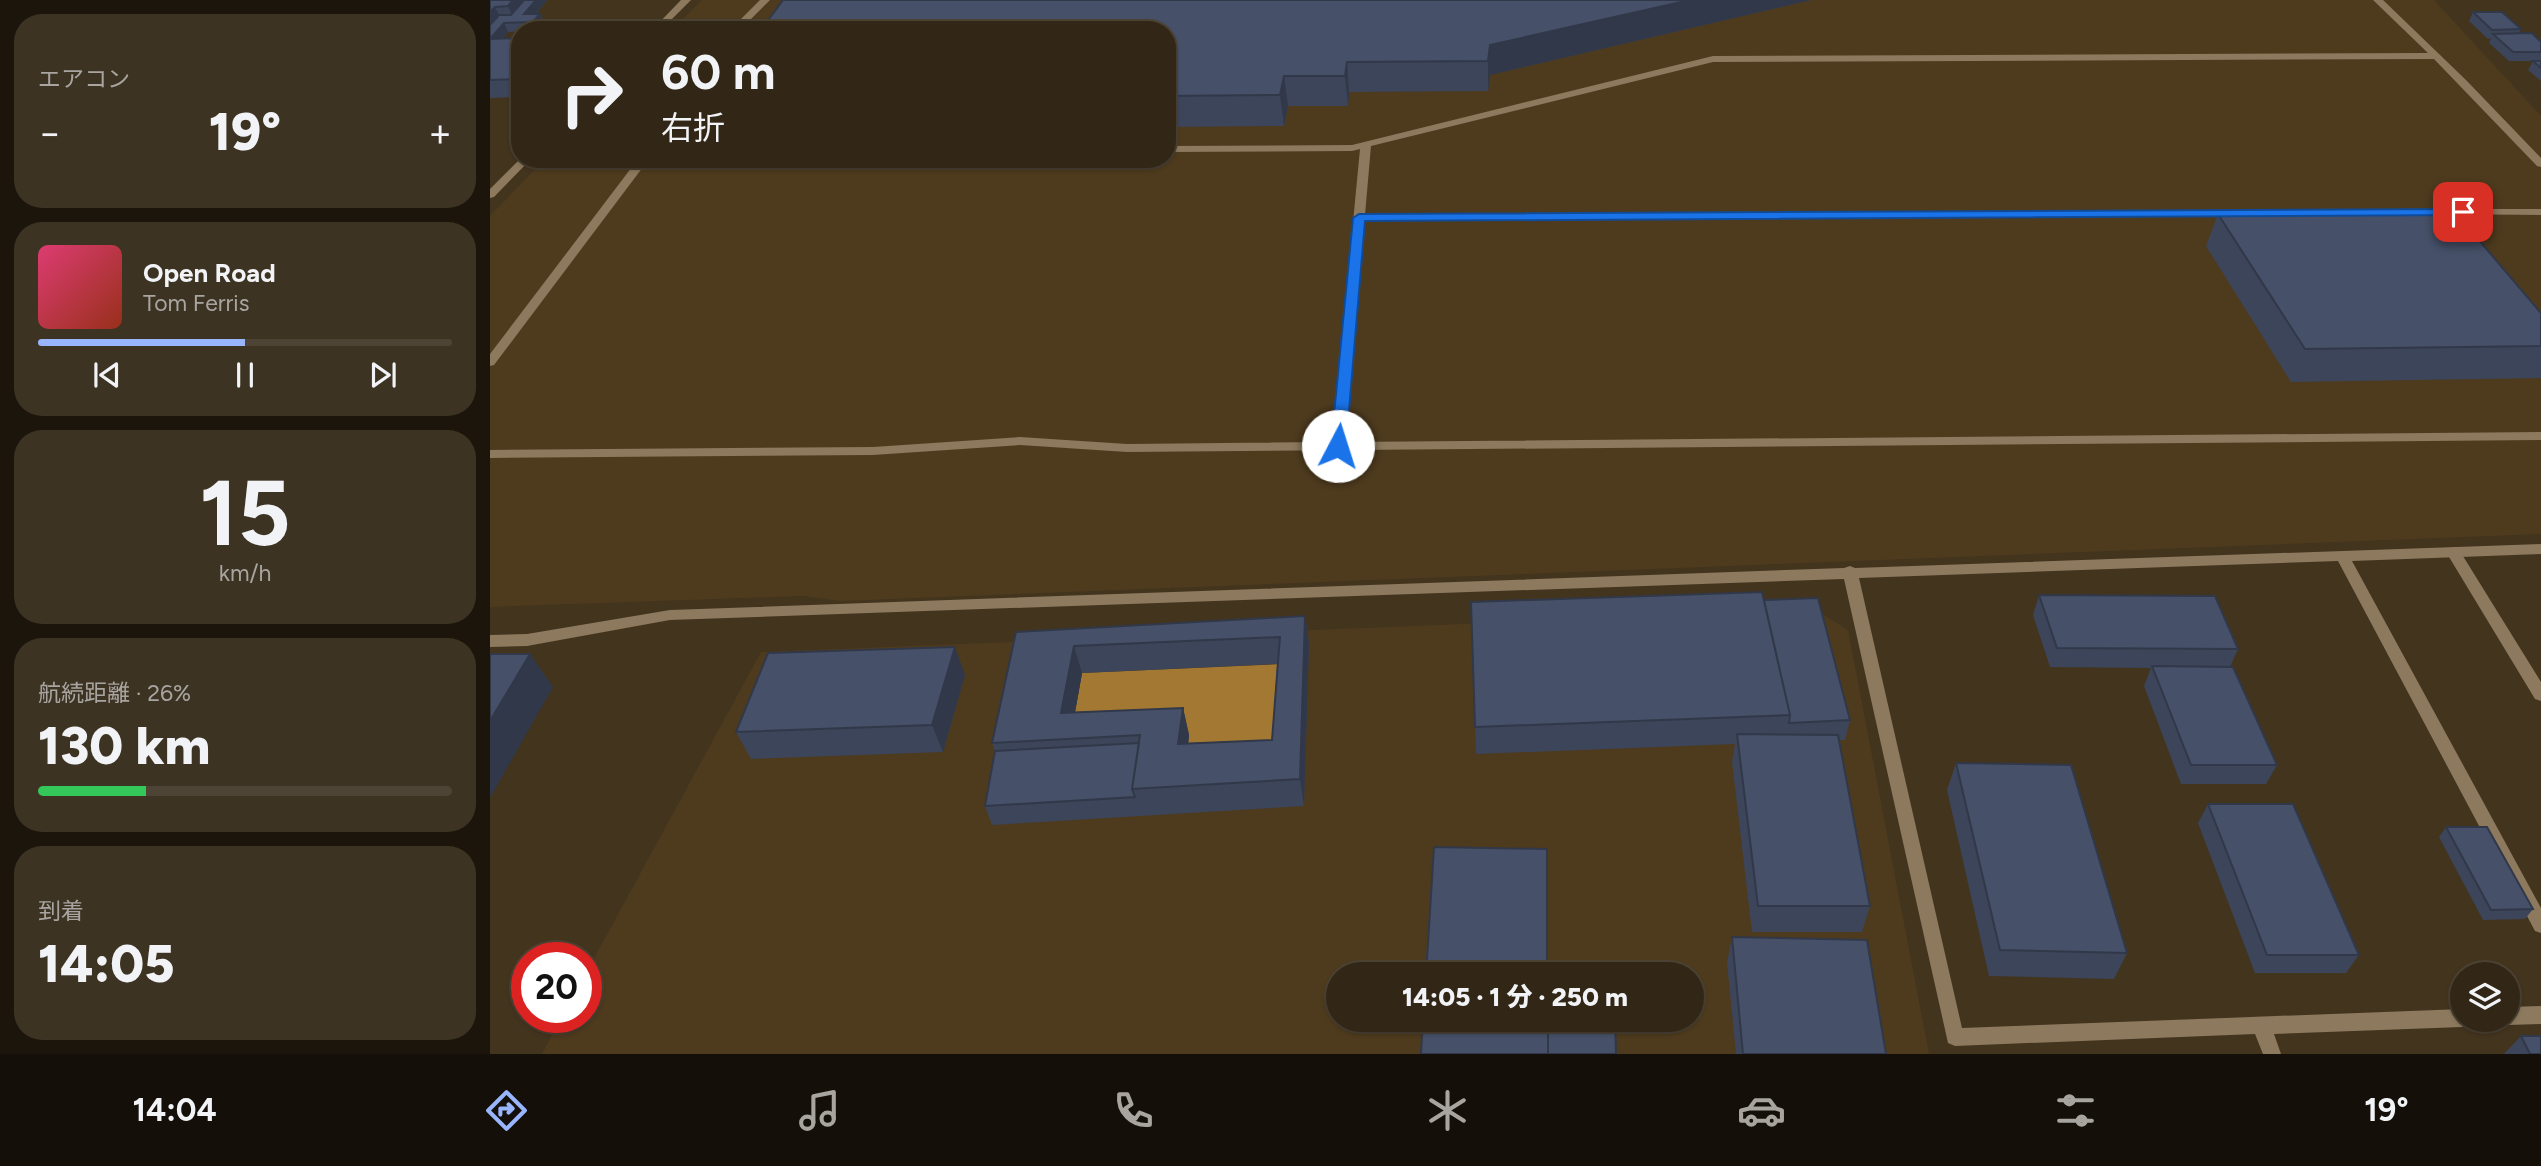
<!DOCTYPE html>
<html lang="ja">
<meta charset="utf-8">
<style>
body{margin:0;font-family:Figtree,"Noto Sans JP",sans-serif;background:#3d3323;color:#f1f3f6;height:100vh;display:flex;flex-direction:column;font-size:26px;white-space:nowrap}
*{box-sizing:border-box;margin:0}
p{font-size:23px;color:#a8a5a1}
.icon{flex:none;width:38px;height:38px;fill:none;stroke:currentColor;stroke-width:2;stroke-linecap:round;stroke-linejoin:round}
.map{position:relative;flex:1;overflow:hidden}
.details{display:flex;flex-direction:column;gap:14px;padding:14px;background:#1c150c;width:490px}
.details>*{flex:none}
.hud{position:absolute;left:21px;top:21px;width:665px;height:147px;border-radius:28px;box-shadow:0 2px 5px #0004,0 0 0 2px #4d4435;background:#322716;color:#f1f3f6;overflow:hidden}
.buttons{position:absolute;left:1960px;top:962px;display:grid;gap:14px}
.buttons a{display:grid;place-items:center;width:70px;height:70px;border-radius:50%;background:#322716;box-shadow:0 2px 5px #0004,0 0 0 2px #4d4435;font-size:35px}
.speed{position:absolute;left:21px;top:942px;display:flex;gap:14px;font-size:35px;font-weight:700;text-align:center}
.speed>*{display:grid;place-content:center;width:91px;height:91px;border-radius:50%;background:#322716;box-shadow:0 2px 5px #0004,0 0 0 2px #4d4435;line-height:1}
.speed .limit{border:10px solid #d22;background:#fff;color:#111}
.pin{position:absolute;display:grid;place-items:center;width:60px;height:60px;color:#fff;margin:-30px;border-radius:14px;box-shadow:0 4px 10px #0006}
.me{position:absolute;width:77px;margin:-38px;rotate:5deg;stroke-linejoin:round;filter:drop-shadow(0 0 5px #0008)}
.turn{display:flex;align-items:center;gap:24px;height:147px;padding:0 35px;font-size:32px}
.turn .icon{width:91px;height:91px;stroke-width:2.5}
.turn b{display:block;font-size:49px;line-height:60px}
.big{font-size:52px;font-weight:800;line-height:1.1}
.details .widget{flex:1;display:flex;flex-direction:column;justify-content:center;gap:10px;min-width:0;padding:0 24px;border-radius:28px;background:#3d3323}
.details .dial{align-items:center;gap:0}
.dial b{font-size:91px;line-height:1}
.song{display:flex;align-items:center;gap:21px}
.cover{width:84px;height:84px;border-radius:10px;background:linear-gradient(135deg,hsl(340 70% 55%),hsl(10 70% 35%))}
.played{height:7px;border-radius:4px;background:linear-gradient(90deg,#98b5fd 50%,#4d4435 50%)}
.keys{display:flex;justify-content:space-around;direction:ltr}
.heat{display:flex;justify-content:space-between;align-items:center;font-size:38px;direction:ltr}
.charge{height:10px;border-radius:5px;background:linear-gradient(90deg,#34c759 26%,#4d4435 0)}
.trip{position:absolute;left:836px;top:962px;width:378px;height:70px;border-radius:35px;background:#322716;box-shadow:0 2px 5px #0004,0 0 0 2px #4d4435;font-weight:800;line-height:70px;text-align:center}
.tab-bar{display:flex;height:112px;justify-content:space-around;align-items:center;background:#141009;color:#a8a5a1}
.tab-bar .icon{width:49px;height:49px}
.tab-bar .selected{color:#98b5fd}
.tab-bar b{font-size:32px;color:#f1f3f6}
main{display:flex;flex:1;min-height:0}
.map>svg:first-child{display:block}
.built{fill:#4e3b1e;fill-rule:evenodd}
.water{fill:#a37832}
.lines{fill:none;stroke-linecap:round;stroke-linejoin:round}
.lane{fill:#8c795e;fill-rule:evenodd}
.street{fill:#8c795e;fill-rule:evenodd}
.wall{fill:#3c4559;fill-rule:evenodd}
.shaded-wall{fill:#313849}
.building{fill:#465068;stroke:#313849;stroke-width:2;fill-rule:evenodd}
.route{fill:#1a73e8;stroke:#114b97;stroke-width:2}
</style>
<main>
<section class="details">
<div class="widget"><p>エアコン</p>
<div class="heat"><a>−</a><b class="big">19°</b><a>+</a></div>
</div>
<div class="widget">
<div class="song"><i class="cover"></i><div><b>Open Road</b><p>Tom Ferris</p></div></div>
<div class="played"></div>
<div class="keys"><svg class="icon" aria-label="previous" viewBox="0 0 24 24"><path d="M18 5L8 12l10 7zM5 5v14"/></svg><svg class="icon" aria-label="pause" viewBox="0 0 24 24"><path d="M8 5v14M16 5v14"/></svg><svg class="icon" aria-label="next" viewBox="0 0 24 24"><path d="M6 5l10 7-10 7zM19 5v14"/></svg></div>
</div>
<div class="widget dial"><b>15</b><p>km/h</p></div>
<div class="widget"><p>航続距離 · 26%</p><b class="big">130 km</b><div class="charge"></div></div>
<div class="widget"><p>到着</p><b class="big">14:05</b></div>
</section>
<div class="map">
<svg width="2051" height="1054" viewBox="0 0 2051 1054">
<rect width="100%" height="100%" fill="#43341e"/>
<path class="built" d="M212 0H1944L2051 116V534L351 601 313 596 0 607V216L55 159H677V30H182Z
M1326 610 1358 630 1439 1054H52L72 1017H96V973L271 652ZM849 975H1202V1020H849Z"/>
<path class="water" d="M794 664 786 767 695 771 699 735 580 740 592 673Z"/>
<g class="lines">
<path class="lane" d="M270 0H280L250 30H240Z
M1883 0H1893L1976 80 2051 158V167L2047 166 1944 59 1223 62 881 146 875 215 1781 210 1787 213 1781 216 874 221 855 442 2051 432V440L637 452 530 445 383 455 0 458V450L383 447 530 437 637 444 842 442 870 149 862 151 677 152V146L862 145 1223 56 1938 53Z
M148 159H159L4 365 0 366V354Z
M1948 209H2051V215L1944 214 1942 212Z
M1963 547 1968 548 2051 682V701L2045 699 1956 552Z"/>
<path class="street" d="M191 0H201L171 30H162Z
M30 159H41L4 197 0 198V189Z
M2051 544V554L1862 561 2051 908V933L2045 931 1848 561 1369 578 1472 1028 1972 1009V1020H1980L1979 1024 1972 1027 1784 1034 1791 1054H1773L1765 1034 1465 1046 1458 1043 1354 579 180 620 37 646 0 647V635L37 634 180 610 1354 568 1360 566 1365 568Z
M2051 1006V1024L2018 1025 2011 1020H2018V1007Z"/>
</g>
<path class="wall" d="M0 0H57L46 14H50L54 22 48 30H30V31L18 32 12 39 30 38V97L0 98Z
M293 0H1321L1000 75 998 91 859 92 858 106H798L794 126 677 127V30Z
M1983 12 2031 29 2029 33 2051 42V81L2038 70 2043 61H2019L1999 43 2001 38 1998 39 1979 21Z
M1728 214 2051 313V378L1801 382 1716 246Z
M1549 595 1748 649 1740 667 1787 765 1776 784H1691L1654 686 1661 668 1560 667 1543 615Z
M1274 600 1360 720 1355 740H1349L1380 906 1372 932H1262L1242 762 1245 744 986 754 981 602Z
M815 616 819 643 814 806 502 825 495 806 505 751 502 743 526 632ZM787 664 782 740 698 743 699 735 693 708 585 712 592 673Z
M475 675 453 752 261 759 246 732Z
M1466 763 1637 953 1624 979 1499 976 1457 790Z
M1718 804 1869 955 1856 973H1765L1708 823Z
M1956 827 2043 909 2035 919 1993 920 1949 837Z
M1242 937 1396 1054H1246L1237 963Z
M2031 1036 2051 1054H2014Z"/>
<path class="shaded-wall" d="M23 0H46L26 23 18 6Z
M46 0H57L38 23 34 14Z
M1200 0H1321L1000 75 998 91V61L1000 45Z
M5 7 13 24 0 39V12Z
M50 14 54 22 48 30H47L43 22Z
M14 23 18 32 0 53V39Z
M857 62 859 92 858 106 855 76Z
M794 76 798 106 794 126 790 95Z
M815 616 819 643 814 806 810 779Z
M584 646 592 673 580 740 571 713Z
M465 647 475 675 453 752 442 725Z
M40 654 63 687 0 798V721Z
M693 708 699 735 695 771 688 744Z"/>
<path class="building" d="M0 0H23L18 6 5 7 0 12Z
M34 0H46L34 14H50L43 22 14 23 0 39V25L9 15H21Z
M293 0H1200L1000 45 998 61 857 62 855 76H794L790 95 677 96V30H271Z
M1983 12H2012L2031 29 2002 30Z
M2042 33 2051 42V52H2023L2003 34Z
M30 38V79L0 80V39Z
M2043 61H2051V68Z
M1964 211 2051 313V346L1815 349 1728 214Z
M1272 592 1300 715 985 727 981 602Z
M1549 595 1725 596 1748 649 1567 648Z
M1328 598 1360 720 1299 723 1300 715 1274 600Z
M815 616 810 779 642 789 650 735 502 743 526 632ZM790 637 782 740 688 744 693 708 571 713 584 646Z
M465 647 442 725 246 732 278 653Z
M0 654H40L0 721Z
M1662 666 1743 667 1787 765H1701Z
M1247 734 1348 735 1380 906H1268Z
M649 743 642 789 645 797 495 806 505 751Z
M1466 763 1581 765 1637 953 1510 950Z
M1718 804H1803L1869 955H1777Z
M1956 827H1997L2043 909 2001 910Z
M944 847 1057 849V975H936Z
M1242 937 1377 940 1396 1054H1253Z
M933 1020H1058V1054H931Z
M1058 1020H1125L1126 1054H1058Z
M2031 1036H2051V1054H2040Z"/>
<path class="route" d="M1973 209 1980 212 1978 215 875 221 856 446 848 451 841 446 863 218 869 214Z"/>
</svg>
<div class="buttons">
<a><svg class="icon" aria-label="layers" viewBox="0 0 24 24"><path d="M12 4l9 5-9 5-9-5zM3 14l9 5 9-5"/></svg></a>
</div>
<div class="speed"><div class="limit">20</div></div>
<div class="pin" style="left:1973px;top:212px;background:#d93025"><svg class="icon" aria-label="arrive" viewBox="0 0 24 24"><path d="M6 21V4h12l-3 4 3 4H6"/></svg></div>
<svg class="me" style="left:848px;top:446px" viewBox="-20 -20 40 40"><circle r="19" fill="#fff"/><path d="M0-13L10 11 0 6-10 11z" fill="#1a73e8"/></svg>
<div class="trip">14:05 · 1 分 · 250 m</div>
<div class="hud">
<div class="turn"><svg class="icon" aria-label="right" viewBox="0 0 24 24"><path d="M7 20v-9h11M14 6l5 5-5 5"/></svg><div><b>60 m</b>右折</div></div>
</div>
</div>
</main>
<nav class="tab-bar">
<b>14:04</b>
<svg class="icon selected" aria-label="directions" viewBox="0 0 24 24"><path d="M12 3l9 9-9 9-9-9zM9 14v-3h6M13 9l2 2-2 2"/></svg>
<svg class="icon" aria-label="music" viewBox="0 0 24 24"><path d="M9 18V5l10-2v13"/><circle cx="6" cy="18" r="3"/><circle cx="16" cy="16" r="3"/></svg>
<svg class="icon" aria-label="phone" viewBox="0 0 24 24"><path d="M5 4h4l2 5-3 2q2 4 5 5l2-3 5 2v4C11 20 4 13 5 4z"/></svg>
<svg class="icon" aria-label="climate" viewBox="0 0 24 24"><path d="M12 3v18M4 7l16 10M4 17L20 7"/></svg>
<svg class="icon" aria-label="car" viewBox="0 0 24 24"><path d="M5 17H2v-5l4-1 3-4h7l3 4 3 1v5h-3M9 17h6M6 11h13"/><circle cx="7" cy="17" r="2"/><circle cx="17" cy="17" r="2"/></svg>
<svg class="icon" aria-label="filters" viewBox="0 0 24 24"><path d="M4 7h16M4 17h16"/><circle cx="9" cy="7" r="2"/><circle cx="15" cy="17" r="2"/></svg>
<b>19°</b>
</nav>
